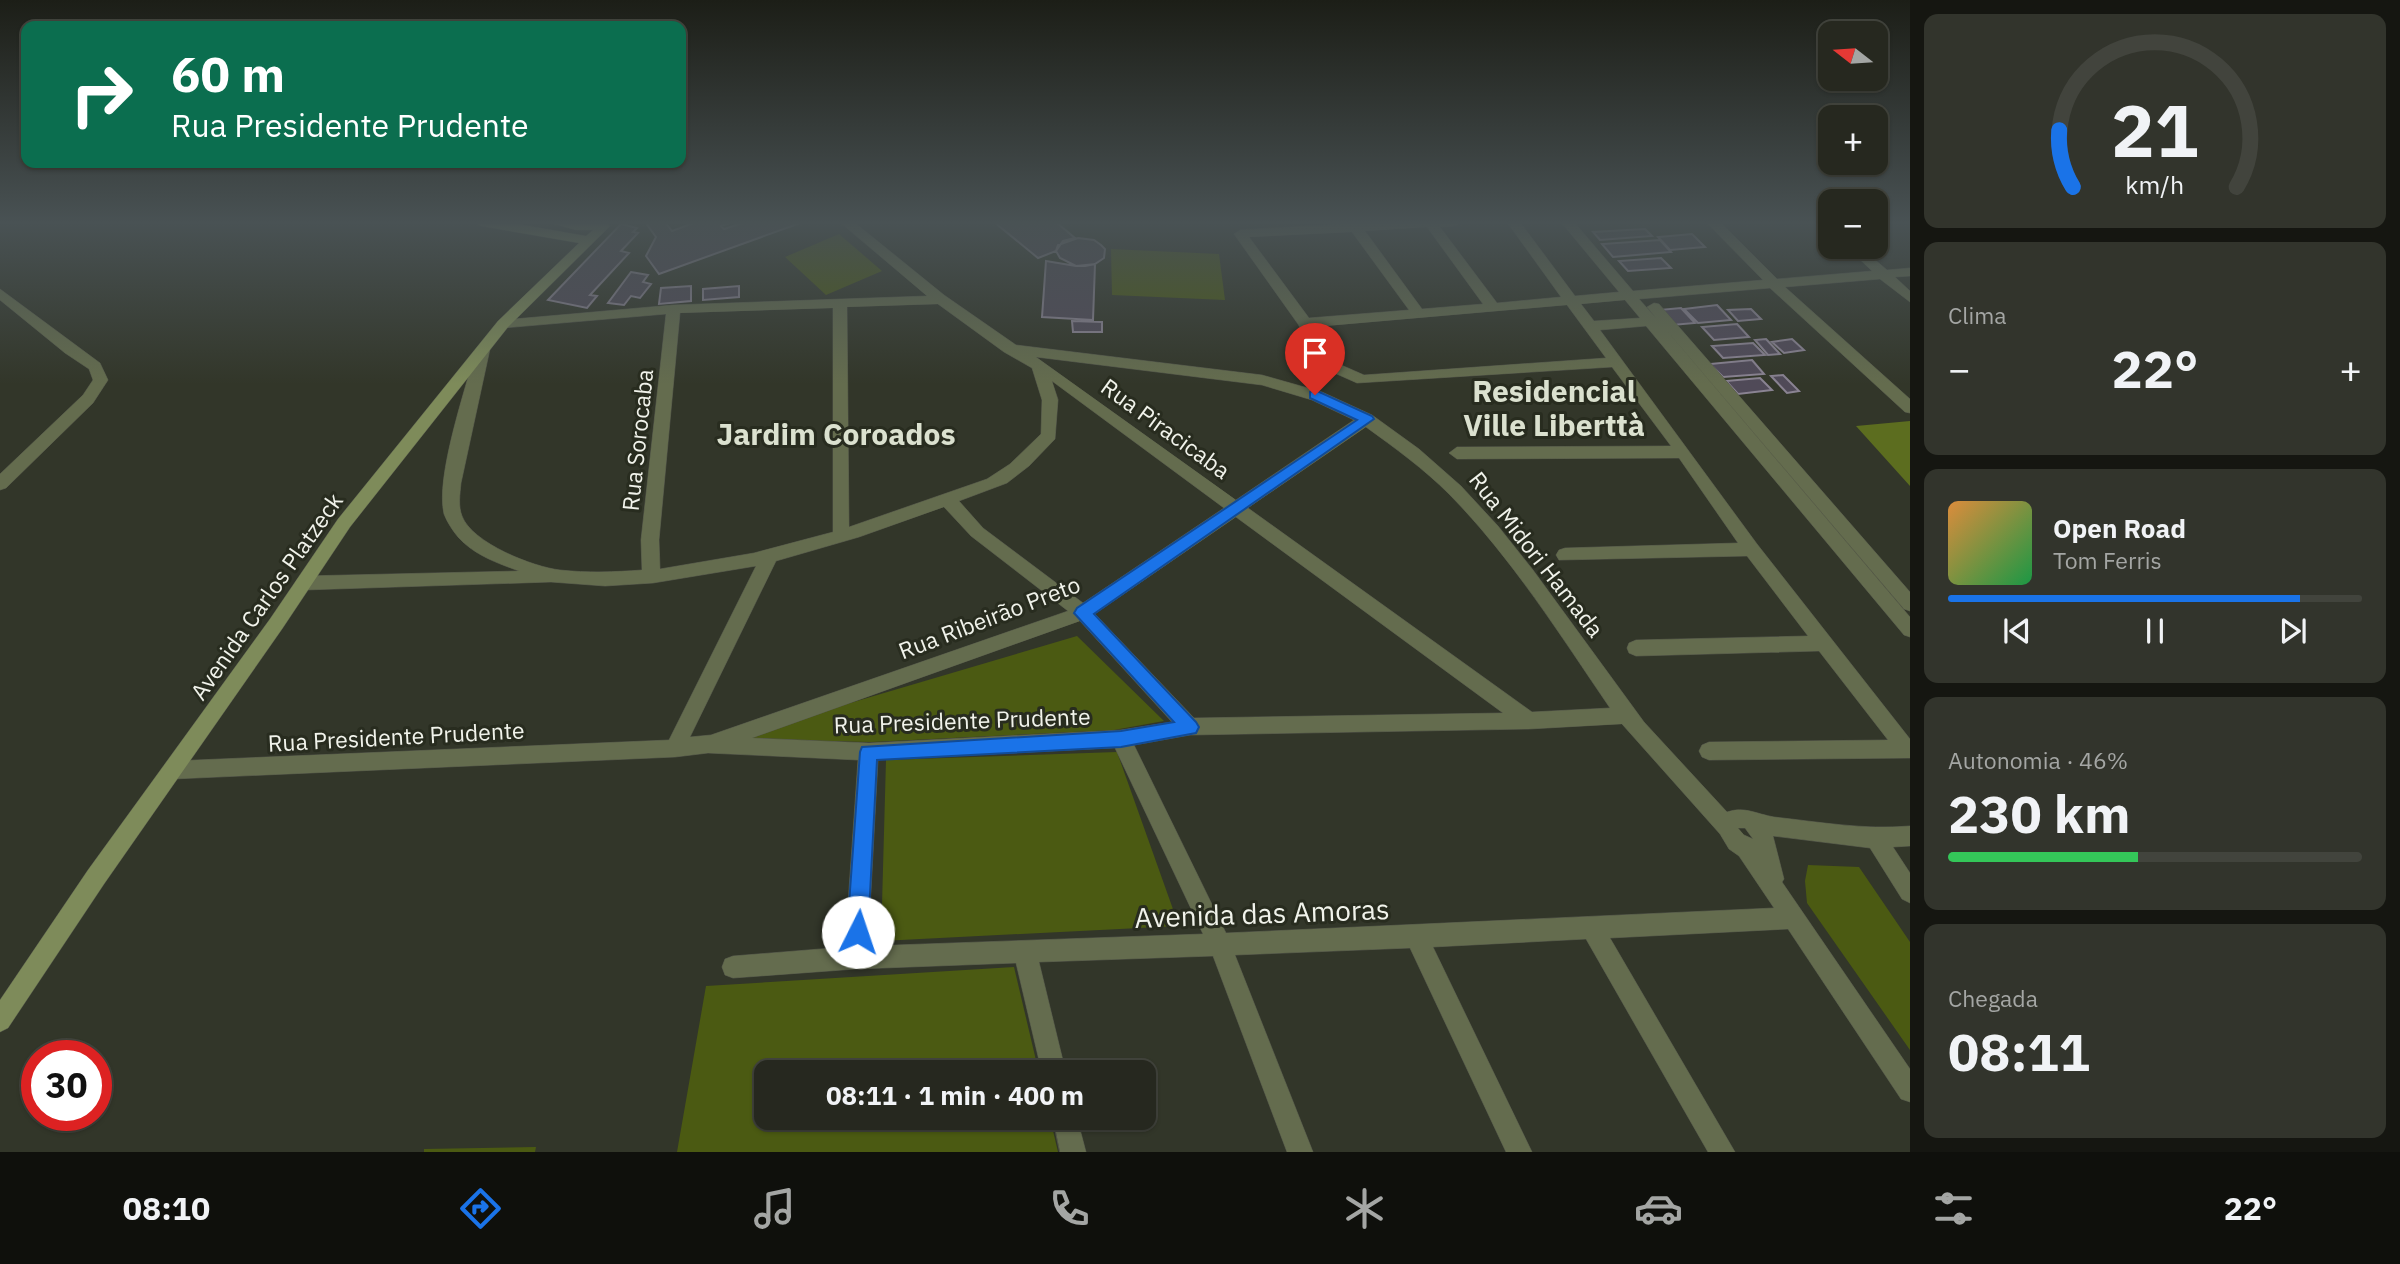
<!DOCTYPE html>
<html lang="pt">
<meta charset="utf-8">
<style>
body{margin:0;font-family:"IBM Plex Sans",sans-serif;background:#32342c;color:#f1f3f6;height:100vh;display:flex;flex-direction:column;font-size:26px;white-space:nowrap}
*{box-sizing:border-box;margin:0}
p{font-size:23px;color:#a4a6a4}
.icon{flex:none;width:38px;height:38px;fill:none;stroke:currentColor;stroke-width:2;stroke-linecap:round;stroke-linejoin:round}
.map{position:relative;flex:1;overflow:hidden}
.panel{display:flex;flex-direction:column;gap:14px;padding:14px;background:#151611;width:490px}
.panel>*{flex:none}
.banner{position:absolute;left:21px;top:21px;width:665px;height:147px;border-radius:14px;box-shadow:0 2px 5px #0004,0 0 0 2px #42443d;background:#0b6e4f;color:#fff;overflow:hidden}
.needle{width:46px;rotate:287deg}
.buttons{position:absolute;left:1818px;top:21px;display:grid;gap:14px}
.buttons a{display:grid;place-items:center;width:70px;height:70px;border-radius:14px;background:#26281f;box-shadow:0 2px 5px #0004,0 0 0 2px #42443d;font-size:35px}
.speed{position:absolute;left:21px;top:1040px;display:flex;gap:14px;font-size:35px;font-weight:700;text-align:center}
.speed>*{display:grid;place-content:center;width:91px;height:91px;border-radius:50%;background:#26281f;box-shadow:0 2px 5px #0004,0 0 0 2px #42443d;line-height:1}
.speed .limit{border:10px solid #d22;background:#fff;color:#111}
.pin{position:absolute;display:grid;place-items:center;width:60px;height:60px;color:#fff;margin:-72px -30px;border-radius:50% 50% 50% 0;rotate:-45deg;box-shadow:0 0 7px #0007}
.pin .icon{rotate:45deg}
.me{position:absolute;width:77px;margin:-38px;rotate:4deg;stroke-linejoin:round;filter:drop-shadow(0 0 5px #0008)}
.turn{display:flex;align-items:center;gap:24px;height:147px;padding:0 35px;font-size:32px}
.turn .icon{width:91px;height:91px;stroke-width:2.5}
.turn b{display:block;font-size:49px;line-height:60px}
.big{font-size:52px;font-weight:700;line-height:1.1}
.panel .tile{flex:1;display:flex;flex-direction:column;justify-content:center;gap:10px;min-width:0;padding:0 24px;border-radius:14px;background:#32342c}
.panel .dial{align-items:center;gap:0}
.dial svg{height:182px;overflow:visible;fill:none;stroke:#42443d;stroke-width:7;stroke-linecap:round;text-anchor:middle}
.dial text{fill:#f1f3f6;stroke:none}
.song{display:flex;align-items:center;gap:21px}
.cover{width:84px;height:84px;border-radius:10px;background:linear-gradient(135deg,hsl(30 70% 55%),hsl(140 70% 35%))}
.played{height:7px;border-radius:4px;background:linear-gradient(90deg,#1a73e8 85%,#42443d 85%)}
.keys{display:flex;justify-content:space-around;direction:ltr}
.heat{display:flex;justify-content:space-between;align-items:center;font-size:38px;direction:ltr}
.charge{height:10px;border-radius:5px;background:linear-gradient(90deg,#34c759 46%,#42443d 0)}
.trip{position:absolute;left:754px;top:1060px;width:402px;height:70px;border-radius:14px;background:#26281f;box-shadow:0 2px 5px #0004,0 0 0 2px #42443d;font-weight:700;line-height:70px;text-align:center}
.tabs{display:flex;height:112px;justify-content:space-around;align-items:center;background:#0f100c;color:#a4a6a4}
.tabs .icon{width:49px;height:49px}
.tabs .selected{color:#1a73e8}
.tabs b{font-size:32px;color:#f1f3f6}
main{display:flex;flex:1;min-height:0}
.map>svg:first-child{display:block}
.green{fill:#4b5a12}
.forest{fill:#5c6d1f}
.building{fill:#504a58;stroke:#8a8392;stroke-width:2}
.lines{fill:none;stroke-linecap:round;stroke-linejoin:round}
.minor-casing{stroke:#515448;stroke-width:1}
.secondary-casing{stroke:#515448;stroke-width:1}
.minor{fill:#646c4e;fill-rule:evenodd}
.secondary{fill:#7e8b5a;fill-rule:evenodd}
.route{fill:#1a73e8;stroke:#114b97;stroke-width:2}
.labels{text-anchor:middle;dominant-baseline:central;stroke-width:6;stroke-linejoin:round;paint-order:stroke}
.street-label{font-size:23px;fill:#f1f3eb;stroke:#282c1f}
.near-street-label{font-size:28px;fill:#f1f3eb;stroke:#282c1f}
.district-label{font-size:30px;font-weight:bold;fill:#dbe1cf;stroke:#282c1f}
</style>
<main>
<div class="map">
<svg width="1910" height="1152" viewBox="0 0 1910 1152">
<rect width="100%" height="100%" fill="#323629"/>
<path class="green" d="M839 234 882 271 826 295 785 257Z
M1111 249 1219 254 1225 300 1112 295Z
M1077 636 1164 721 1114 730 871 742 728 739Z
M1117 752 1179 926 881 941 886 760Z
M1808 865 1859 867 1910 942V1050L1807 903 1805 881Z
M1014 967 1039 1073H766V1118H1050L1058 1152H677L706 986Z
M536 1147 535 1152H424V1149Z"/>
<path class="forest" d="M1910 421V486L1856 426Z"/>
<path class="building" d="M645 222H665L672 231 696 222H733L721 226 724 229 745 222H803L659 274 646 256 656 237Z
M994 222H1056L1075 238 1063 241 1056 251 1038 258Z
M621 224 637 228 633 232 638 233 621 251 629 253 590 295 597 296 587 308 548 300Z
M1645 229 1652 236 1600 240 1593 232Z
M1692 234 1705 247 1670 250 1658 237Z
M1078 238 1094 240 1101 245 1105 249 1104 258 1095 264 1085 266H1076L1060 258 1056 251 1058 245Z
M1660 240 1671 252 1613 257 1602 244Z
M1661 258 1671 268 1628 271 1619 261Z
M1046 261 1076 266 1095 264 1093 320 1042 317Z
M631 272 648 275 643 282 651 284 640 298 631 296 624 305 608 303Z
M691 286V301L659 304 661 288Z
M739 286V297L703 300V289Z
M1717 305 1731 320 1698 323 1684 309Z
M1681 308 1695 323 1672 325 1659 310Z
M1751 309 1761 319 1738 321 1728 310Z
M1072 321 1102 322V332H1073Z
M1737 324 1749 337 1714 340 1702 327Z
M1766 339 1780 354 1768 355 1755 340Z
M1792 339 1804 350 1784 353 1772 342Z
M1753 343 1765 355 1723 358 1712 346Z
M1752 360 1764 374 1723 377 1710 364Z
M1783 375 1799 391 1787 393 1771 376Z
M1760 378 1772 390 1738 394 1726 381Z"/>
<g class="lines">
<defs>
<path id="minor" d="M840 222H854L944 295 1016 345 1262 375 1322 392 1372 415 1419 449 1461 486 1498 526 1533 570 1644 722 1727 812C1745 806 1756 814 1774 817 1820 822 1864 830 1910 826V846L1893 847 1910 873V903L1902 899 1870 848 1773 836 1784 879 1782 882 1910 1069V1102L1901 1099 1788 929 1610 938 1735 1152H1708L1586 939 1433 947 1532 1152H1506L1410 948 1235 955 1313 1152H1287L1213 956 1039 962 1066 1073H1042L1016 963 856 969 733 978 725 975 722 967 725 959 733 956 845 947 858 760 708 753 675 757 173 779 166 776 163 770 166 764 173 761 669 740 756 566 653 583 605 586 551 582 304 590 298 588 295 583 298 578 304 576 519 571C497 563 474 555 458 537 453 531 447 522 444 514 435 477 466 388 476 349L483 344 490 349 461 483C460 494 458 506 462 516 472 543 533 567 560 570 587 573 615 572 642 570L641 540 666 314 503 328 496 324 503 320 673 305 927 296ZM938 304 1004 352 1032 368 1042 400 1041 434 1010 464 987 479 849 527 847 307ZM833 308V532L754 553 660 569 659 540 680 313ZM1036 357 1262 385 1312 400 1354 420 1236 500ZM1052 381 1224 508 1083 603 983 528 959 501 1007 483 1029 466 1055 439 1058 400ZM1366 427C1395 448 1424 469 1449 494 1512 558 1560 635 1610 708L1532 712 1248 508ZM944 507 971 536 1068 611 711 735 690 737 776 561 859 537ZM1236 517 1503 713 1194 718 1095 614ZM1080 621 1172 722 1121 730 869 743 752 738ZM1622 724 1720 834 1729 849 1739 856 1774 908 1226 933 1134 745 1190 735 1529 729ZM1115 748 1203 934 868 946 878 760ZM1738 828H1745L1753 839 1744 835Z
M1380 222H1461L1455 226 1440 227 1497 303 1561 297 1507 222H1520L1575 296 1619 292 1561 222H1574L1633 291 1763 280 1706 222H1720L1777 279 1872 271 1847 247H1860L1887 270 1910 268V276L1895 277 1910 291V302L1880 279 1785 287 1910 399V413L1905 412 1770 288 1639 299 1656 318 1647 307 1654 303 1659 304 1910 592V611L1904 609 1657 319 1910 617V637L1904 635 1646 326 1600 330 1757 544 1910 739V758L1709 760 1702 757 1699 751 1702 745 1709 742 1888 740 1819 651 1636 656 1629 653 1627 648 1629 643 1636 640 1808 636 1747 556 1559 560 1556 555 1559 550 1565 548 1738 543 1679 458 1457 459 1449 453 1457 447 1671 446 1612 367 1357 383 1321 367 1298 324 1234 234 1240 230ZM1427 227 1483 304 1422 309 1365 231ZM1352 232 1409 310 1309 318 1249 237ZM1625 300 1640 318 1594 321 1581 304ZM1567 305 1606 358 1364 375 1332 361 1314 327Z
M1820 222H1830V230Z
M0 289 100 363 108 380 93 403 6 488 0 490V474L83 395 93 380 89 369 65 353 0 300Z
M1053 1118H1077L1086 1152H1060Z"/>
<path id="secondary" d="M475 222H506L586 236 593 230H576L547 222H605L610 226 508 327 350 527 282 629 104 884 8 1028 0 1032V1000L88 870 270 619 338 519 498 321 579 243 481 226Z"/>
</defs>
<use href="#minor" class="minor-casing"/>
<use href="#secondary" class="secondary-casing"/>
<use href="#minor" class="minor"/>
<use href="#secondary" class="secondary"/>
</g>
<linearGradient id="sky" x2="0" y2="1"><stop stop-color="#1c1e17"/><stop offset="0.58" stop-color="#495254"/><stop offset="1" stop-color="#495254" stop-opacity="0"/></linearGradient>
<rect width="1910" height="384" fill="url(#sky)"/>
<path class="route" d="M1315 390 1372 416 1374 419 1094 614 1196 722 1199 727 1196 733 1121 747 877 760 868 932 865 939 858 942 850 939 847 932 860 752 862 747 1121 731 1174 722 1074 613 1077 608 1357 420 1310 398V392Z"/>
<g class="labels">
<g class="street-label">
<text transform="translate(1166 428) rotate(36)">Rua Piracicaba</text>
<text transform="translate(637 440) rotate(-84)">Rua Sorocaba</text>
<text transform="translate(1537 554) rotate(52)">Rua Midori Hamada</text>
<text transform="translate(266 596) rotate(-55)">Avenida Carlos Platzeck</text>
<text transform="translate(989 617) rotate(-21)">Rua Ribeirão Preto</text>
<text transform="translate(962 720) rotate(-2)">Rua Presidente Prudente</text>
<text transform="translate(396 736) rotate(-3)">Rua Presidente Prudente</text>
</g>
<g class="near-street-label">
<text transform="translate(1262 913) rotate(-2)">Avenida das Amoras</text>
</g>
<g class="district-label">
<text x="1554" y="390">Residencial<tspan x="1554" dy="34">Ville Liberttà</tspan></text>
<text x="836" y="433">Jardim Coroados</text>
</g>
</g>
</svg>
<div class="buttons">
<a><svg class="needle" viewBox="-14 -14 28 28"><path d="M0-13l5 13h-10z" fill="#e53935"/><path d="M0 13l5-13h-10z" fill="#a4a6a4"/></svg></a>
<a>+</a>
<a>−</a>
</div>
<div class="speed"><div class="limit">30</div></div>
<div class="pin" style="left:1315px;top:395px;background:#d93025"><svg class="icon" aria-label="arrive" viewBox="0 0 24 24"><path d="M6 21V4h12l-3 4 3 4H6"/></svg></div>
<svg class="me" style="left:858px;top:932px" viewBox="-20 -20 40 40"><circle r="19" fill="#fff"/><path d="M0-13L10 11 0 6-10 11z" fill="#1a73e8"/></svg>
<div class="trip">08:11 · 1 min · 400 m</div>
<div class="banner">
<div class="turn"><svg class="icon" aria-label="right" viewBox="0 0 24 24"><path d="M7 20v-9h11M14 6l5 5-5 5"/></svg><div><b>60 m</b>Rua Presidente Prudente</div></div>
</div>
</div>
<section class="panel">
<div class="tile dial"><svg viewBox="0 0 100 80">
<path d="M14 69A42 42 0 1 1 86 69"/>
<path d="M14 69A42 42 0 0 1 8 44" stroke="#1a73e8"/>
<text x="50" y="56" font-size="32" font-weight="700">21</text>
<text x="50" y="72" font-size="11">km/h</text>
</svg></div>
<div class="tile"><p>Clima</p>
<div class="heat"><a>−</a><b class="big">22°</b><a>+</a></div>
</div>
<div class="tile">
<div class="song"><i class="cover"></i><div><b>Open Road</b><p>Tom Ferris</p></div></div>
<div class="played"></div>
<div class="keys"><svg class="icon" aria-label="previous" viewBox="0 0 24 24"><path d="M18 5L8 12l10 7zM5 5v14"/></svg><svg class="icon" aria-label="pause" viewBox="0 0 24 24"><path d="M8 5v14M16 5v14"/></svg><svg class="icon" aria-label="next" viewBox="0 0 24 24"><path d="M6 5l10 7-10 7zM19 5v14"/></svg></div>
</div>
<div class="tile"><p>Autonomia · 46%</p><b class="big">230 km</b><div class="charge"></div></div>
<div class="tile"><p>Chegada</p><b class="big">08:11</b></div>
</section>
</main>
<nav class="tabs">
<b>08:10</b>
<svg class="icon selected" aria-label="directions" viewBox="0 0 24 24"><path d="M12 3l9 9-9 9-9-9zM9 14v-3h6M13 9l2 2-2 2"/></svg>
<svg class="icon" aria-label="music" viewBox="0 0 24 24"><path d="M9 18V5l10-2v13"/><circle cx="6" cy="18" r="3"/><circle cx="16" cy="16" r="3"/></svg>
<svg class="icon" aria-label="phone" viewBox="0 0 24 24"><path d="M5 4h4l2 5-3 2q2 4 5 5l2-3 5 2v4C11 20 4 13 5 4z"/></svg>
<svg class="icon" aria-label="climate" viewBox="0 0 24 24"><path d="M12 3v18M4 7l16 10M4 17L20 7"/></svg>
<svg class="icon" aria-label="car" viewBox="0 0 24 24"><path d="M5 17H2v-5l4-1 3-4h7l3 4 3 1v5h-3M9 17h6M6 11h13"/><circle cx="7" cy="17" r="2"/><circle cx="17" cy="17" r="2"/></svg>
<svg class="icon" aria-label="filters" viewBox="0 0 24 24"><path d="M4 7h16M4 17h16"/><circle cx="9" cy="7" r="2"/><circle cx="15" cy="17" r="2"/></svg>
<b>22°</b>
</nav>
